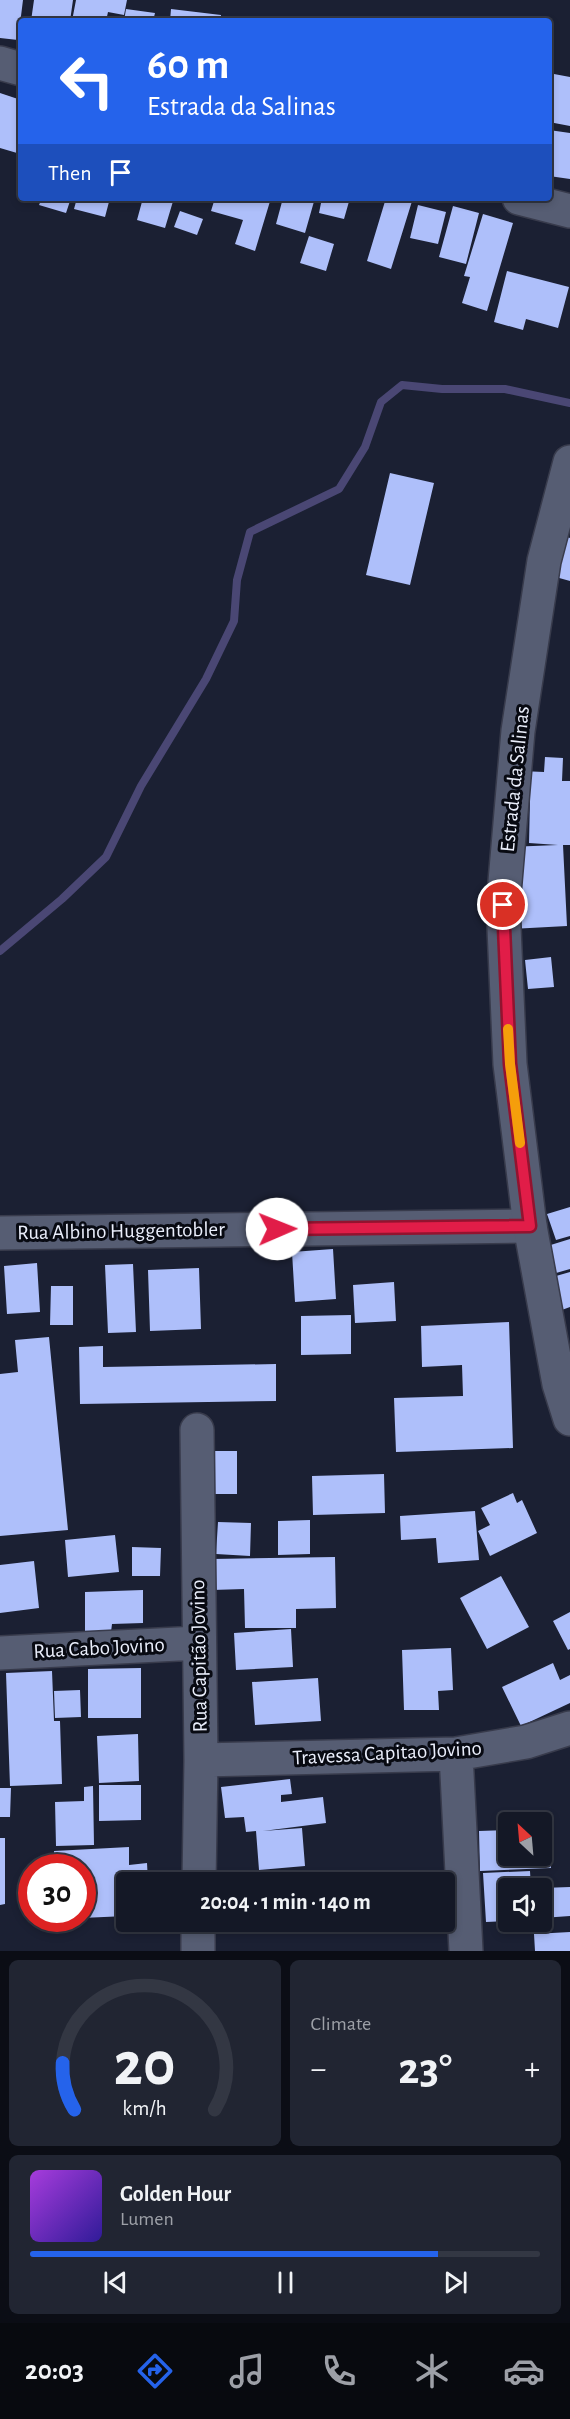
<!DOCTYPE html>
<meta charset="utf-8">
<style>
body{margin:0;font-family:"Alegreya Sans",sans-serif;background:#212532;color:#f1f3f6;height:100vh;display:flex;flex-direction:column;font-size:22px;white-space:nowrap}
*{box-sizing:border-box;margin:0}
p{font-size:20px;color:#9da0a7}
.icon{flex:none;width:33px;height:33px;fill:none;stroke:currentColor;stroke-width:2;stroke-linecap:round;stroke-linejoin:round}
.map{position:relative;height:1951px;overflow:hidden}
.side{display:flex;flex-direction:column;gap:9px;padding:9px;background:#0b0d15;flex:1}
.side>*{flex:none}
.banner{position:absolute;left:18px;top:18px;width:534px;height:183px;border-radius:6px;box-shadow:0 3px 9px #0003,0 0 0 2px #333743;background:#2563eb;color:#fff;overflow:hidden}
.needle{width:39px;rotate:334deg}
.controls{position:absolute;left:498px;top:1812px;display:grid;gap:12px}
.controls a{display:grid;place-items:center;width:54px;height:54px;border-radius:6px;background:#141826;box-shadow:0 3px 9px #0003,0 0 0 2px #333743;font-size:30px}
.speed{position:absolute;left:18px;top:1854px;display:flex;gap:12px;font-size:30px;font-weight:700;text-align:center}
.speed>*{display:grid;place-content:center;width:78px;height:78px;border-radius:50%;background:#141826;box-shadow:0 3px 9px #0003,0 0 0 2px #333743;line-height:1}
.speed .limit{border:9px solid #d22;background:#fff;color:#111}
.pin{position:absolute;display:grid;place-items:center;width:51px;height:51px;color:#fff;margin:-26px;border:3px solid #fff;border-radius:50%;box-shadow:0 2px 6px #0007}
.me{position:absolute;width:66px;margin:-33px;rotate:89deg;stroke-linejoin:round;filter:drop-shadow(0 0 4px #0008)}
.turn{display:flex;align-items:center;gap:21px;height:126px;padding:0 30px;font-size:27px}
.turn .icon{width:78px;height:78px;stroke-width:2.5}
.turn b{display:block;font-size:42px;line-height:51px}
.then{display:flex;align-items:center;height:57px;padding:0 30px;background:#0003;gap:12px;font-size:22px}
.big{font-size:45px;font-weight:700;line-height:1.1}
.side .widget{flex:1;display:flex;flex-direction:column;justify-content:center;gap:9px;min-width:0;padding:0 21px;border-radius:9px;background:#212532}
.side .dial{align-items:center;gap:0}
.dial svg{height:156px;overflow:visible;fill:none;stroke:#333743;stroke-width:7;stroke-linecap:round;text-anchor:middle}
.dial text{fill:#f1f3f6;stroke:none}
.song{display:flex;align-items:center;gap:18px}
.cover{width:72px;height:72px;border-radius:9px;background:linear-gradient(135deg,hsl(280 70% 55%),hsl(250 70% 35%))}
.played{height:6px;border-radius:3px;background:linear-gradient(90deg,#2563eb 80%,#333743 80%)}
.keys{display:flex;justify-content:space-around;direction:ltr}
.heat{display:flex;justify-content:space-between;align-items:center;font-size:33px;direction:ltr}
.side .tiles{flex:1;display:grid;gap:9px;grid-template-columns:1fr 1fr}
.widget:last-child{grid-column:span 2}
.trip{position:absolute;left:116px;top:1872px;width:339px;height:60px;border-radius:6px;background:#141826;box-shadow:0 3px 9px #0003,0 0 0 2px #333743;font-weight:700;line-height:60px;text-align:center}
.menu{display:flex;height:96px;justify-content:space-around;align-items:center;background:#080a0f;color:#9da0a7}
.menu .icon{width:42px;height:42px}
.menu .on{color:#2563eb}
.menu b{font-size:27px;color:#f1f3f6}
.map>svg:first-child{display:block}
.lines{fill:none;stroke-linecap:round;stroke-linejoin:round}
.stream{stroke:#4a4774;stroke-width:8}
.building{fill:#aebffa}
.minor-casing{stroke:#383b4c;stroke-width:36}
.tertiary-casing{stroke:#383b4c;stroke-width:36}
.minor{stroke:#565d73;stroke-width:33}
.tertiary{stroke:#565d73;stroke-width:33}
.route-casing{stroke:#92132f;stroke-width:15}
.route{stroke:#e11d48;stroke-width:10}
.slow{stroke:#f59e0b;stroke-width:10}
.labels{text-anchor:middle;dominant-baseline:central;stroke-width:6;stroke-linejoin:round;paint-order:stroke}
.street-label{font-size:21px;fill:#eaeefb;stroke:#080a12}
</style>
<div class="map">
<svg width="570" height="1951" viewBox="0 0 570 1951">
<rect width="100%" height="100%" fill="#1b2033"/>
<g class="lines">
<path class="stream" d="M0 951 62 899 106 857 141 786 206 679 234 621 237 580 250 532 339 489 365 447 381 402 402 385 442 389H505L570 403"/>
</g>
<path class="building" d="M0 0H23L18 40 0 38Z
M34 0H73L70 21H31Z
M76 0H127L124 15 108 12 106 21H72Z
M126 9 155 13 153 21H124Z
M171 9 221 15V21H170Z
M554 74 570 77V126L549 122V98Z
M0 93 21 100V139L17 153 0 148Z
M549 130 570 133V179L549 176Z
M42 198H71L66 213 39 205Z
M77 198H110L105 217 74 209Z
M143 198H174L165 228 137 220Z
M215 198H271L255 251 235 244 243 220 211 211Z
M283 198H315L305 233 276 224Z
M322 198H350L344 219 319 213Z
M386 198H413L391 269 367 261Z
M418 205 446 212 438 244 410 238Z
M453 206 479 213 466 264 439 257Z
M180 211 203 219 197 235 174 227Z
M483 214 513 223 487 311 462 303 470 277 464 276Z
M309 236 334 244 326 271 300 263Z
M507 271 569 287 558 328 526 319 523 330 494 322Z
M390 473 434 483 410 585 366 575Z
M564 536 570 538V581L552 576Z
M545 757 563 758 562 781H570V845H563L567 926 511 929 508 847 558 845 529 843 530 801 520 800 521 771 544 772Z
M551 957 554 987 528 989 525 960Z
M570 1207V1236L556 1240 547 1214Z
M570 1239V1269L549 1275 541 1248Z
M333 1249 336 1299 295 1302 292 1252Z
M37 1263 40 1312 7 1314 4 1266Z
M133 1264 136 1332 108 1333 105 1265Z
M199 1268 201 1329 150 1331 148 1270Z
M570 1272V1307L559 1311 549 1278Z
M394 1282 396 1321 355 1323 353 1285Z
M51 1286H73V1325H50Z
M351 1315V1354L301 1355V1316Z
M509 1322 513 1448 396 1452 394 1398 463 1396 462 1365 422 1367 421 1326Z
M49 1337 68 1530 0 1536V1374L18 1372 15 1340Z
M103 1346V1367L276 1364V1401L80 1404 79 1347Z
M208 1451H237V1494H208Z
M384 1474 385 1513 313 1515 312 1476Z
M513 1493 517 1503 522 1500 537 1533 490 1556 478 1531 490 1525 481 1508Z
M475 1511 479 1560 438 1563 436 1538 401 1540 400 1516Z
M310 1520V1554L278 1555V1521Z
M218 1522 251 1523 250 1556 216 1554Z
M115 1535 119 1572 68 1577 65 1540Z
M132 1547 161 1548 160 1576H132Z
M335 1557 336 1608 296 1609V1628H245L244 1589 212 1590V1559Z
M34 1561 39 1608 0 1613V1565Z
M501 1576 529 1627 487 1649 460 1598Z
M143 1590V1623L112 1624 111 1632H85V1592Z
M570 1612V1649L568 1650 553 1621Z
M291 1629 293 1667 236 1670 234 1633Z
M451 1648 453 1690 438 1691 439 1710H404L402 1650Z
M553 1663 560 1680 570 1675V1703L521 1726 502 1687Z
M141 1668V1718H88V1669Z
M52 1671 54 1721H60L62 1784 10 1786 6 1673Z
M318 1678 321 1721 255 1725 252 1682Z
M80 1690 81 1717 55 1718 54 1691Z
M138 1734 139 1781 99 1783 97 1736Z
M290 1779 292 1794 281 1795V1802L323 1797 326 1823 263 1831 302 1828 305 1866 259 1870 256 1831 246 1832 244 1817 225 1818 221 1787Z
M99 1785H141V1820L99 1821Z
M93 1786 94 1845 56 1846 55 1802 84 1801V1787Z
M0 1788H11L10 1817H0Z
M542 1829H550L551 1868 480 1871 479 1831 508 1830V1856H542Z
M0 1838H5V1904L0 1905Z
M129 1847V1865L147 1863 148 1882H126V1916L82 1918V1868H55L54 1851Z
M530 1871 531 1888H508V1921L486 1922 483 1873Z
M570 1887V1916L542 1918V1888Z
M570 1932V1951H535L534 1934Z"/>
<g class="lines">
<defs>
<path id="minor" d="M0 63 21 69
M519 198 570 211
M0 1233 530 1226
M197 1430 201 1760 199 1882
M0 1653 198 1643
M456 1754 466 1951
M201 1760 456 1754 526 1742 570 1728
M198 1951V1922"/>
<path id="tertiary" d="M570 462 544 561 518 731 503 905 510 1064 530 1226 559 1384 570 1419"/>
</defs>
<use href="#minor" class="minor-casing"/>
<use href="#tertiary" class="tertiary-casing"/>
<use href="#minor" class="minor"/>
<use href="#tertiary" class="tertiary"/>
</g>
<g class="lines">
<defs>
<path id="route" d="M277 1229 530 1226 510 1064 503 905"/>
</defs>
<use href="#route" class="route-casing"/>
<use href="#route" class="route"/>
<path class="slow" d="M508 1029 510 1064 520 1143"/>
</g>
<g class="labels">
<g class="street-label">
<text transform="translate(515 779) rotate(-84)">Estrada da Salinas</text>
<text transform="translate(121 1231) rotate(-1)">Rua Albino Huggentobler</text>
<text transform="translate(99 1648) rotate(-3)">Rua Cabo Jovino</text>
<text transform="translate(199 1656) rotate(-91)">Rua Capitão Jovino</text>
<text transform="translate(387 1753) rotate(-3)">Travessa Capitao Jovino</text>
</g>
</g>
</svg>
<div class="controls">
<a><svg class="needle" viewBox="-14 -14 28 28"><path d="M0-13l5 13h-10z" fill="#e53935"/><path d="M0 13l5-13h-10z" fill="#9da0a7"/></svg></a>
<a><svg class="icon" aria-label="sound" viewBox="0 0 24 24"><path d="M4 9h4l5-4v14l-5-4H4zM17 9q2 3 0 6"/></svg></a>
</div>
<div class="speed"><div class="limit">30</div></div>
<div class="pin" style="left:503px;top:905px;background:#d93025"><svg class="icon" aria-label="arrive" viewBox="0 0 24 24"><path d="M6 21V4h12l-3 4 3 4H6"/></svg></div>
<svg class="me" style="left:277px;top:1229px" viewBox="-20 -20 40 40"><circle r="19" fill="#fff"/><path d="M0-13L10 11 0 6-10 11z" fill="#e11d48"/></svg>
<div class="trip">20:04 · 1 min · 140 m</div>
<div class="banner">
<div class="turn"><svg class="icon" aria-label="left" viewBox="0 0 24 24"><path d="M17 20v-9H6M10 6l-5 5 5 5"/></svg><div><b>60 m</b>Estrada da Salinas</div></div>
<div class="then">Then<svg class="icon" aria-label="arrive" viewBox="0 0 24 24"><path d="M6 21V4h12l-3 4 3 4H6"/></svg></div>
</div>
</div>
<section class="side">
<div class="tiles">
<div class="widget dial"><svg viewBox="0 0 100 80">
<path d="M14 69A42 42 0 1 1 86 69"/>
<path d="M14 69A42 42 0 0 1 8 45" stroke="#2563eb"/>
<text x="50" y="56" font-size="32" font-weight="700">20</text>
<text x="50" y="72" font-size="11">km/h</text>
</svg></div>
<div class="widget"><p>Climate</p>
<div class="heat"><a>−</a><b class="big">23°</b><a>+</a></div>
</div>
<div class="widget">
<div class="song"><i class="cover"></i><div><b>Golden Hour</b><p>Lumen</p></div></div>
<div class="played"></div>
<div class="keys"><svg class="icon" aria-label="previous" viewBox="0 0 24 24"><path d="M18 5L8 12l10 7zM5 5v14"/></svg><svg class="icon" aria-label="pause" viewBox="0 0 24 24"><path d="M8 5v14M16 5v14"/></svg><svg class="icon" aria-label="next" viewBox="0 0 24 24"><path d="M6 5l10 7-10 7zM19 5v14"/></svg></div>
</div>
</div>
</section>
<nav class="menu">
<b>20:03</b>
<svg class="icon on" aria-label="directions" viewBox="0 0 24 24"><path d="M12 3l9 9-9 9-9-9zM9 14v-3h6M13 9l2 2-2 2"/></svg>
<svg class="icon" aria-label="music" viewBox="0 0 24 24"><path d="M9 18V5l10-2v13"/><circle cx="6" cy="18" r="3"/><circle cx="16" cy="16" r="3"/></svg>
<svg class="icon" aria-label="phone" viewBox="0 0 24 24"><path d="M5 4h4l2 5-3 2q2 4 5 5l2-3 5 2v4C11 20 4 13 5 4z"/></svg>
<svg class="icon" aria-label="climate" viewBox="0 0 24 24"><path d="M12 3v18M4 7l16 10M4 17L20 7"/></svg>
<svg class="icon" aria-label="car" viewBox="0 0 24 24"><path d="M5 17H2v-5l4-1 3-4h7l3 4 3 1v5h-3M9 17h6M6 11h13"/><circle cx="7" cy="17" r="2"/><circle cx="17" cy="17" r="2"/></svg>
</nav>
